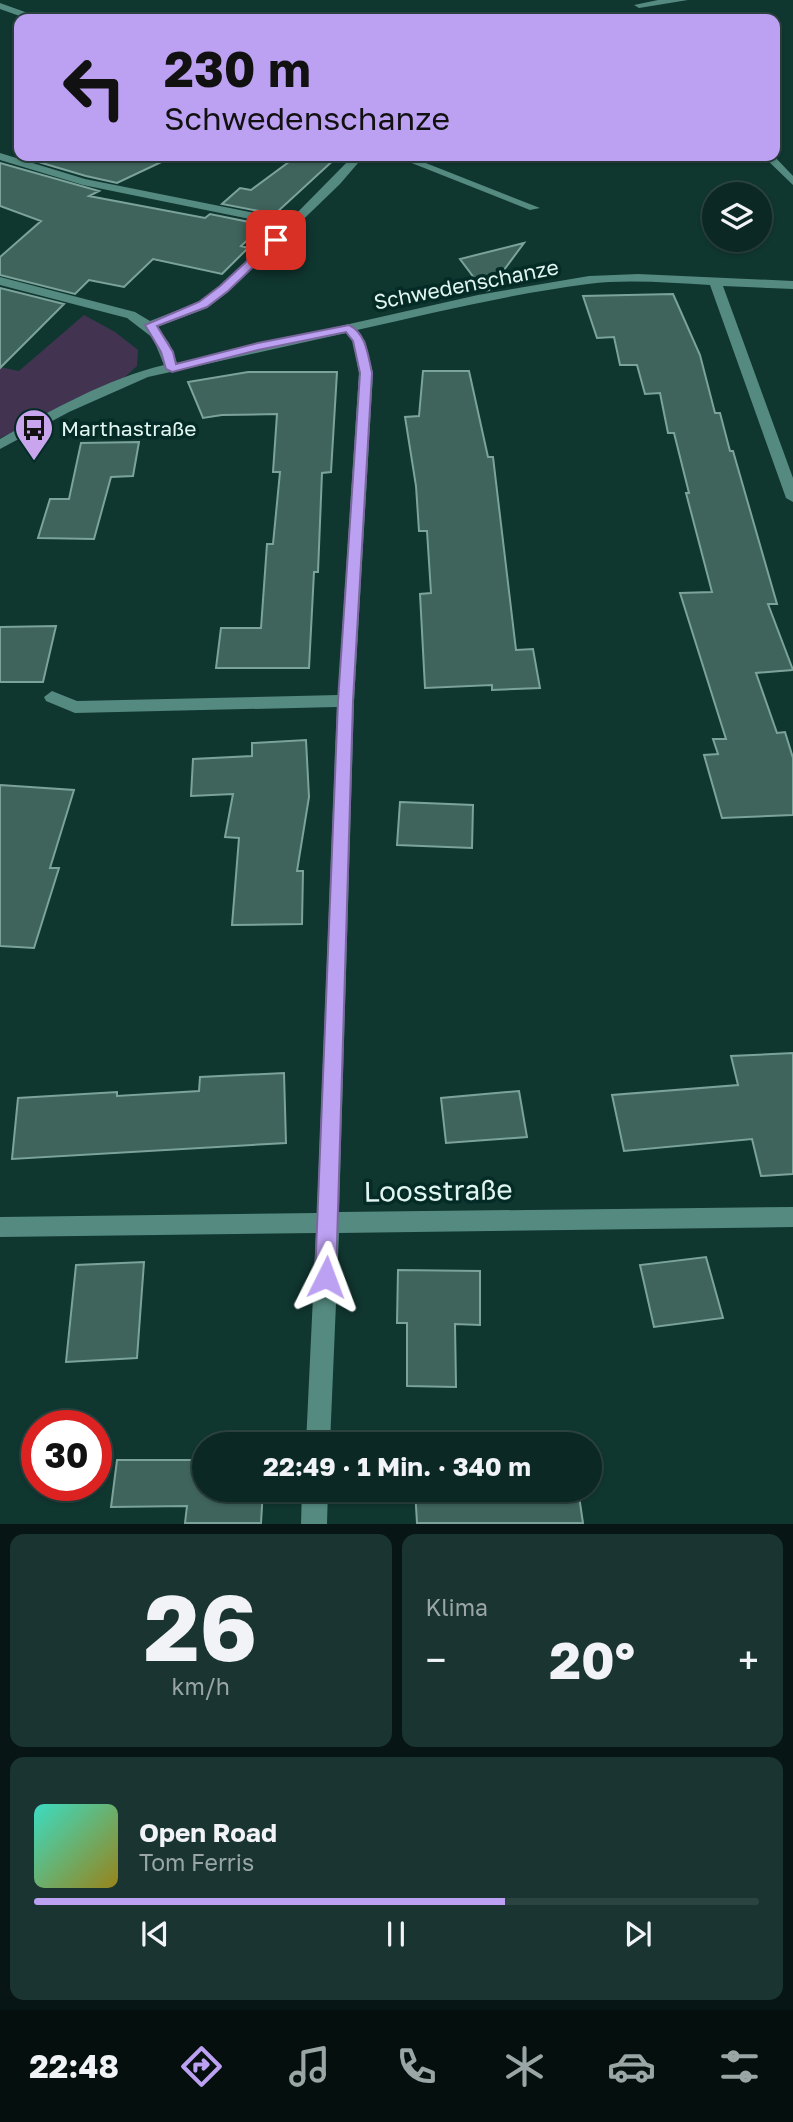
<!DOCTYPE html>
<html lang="de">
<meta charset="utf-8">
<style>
body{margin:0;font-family:"Golos Text",sans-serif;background:#1a3431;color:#f1f3f6;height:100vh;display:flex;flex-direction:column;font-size:26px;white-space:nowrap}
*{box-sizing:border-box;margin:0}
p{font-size:23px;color:#9aa6a6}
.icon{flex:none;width:38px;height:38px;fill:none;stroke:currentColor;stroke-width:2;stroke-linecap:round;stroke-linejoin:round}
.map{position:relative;height:1524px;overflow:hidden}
.details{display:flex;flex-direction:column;gap:10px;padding:10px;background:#071614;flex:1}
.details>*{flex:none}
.hud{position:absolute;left:14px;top:14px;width:766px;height:147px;border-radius:14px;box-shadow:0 2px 5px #0004,0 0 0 2px #2c4441;background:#bca0f2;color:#111;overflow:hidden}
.controls{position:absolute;left:702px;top:182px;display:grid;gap:14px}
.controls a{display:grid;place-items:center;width:70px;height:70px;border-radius:50%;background:#0c2824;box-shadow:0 2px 5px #0004,0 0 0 2px #2c4441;font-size:35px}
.speed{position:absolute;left:21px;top:1410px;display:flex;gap:14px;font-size:35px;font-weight:700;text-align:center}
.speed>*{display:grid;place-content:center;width:91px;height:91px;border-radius:50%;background:#0c2824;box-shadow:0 2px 5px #0004,0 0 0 2px #2c4441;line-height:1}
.speed .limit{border:10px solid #d22;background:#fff;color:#111}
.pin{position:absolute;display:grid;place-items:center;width:60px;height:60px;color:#fff;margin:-30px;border-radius:14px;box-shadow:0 4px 10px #0006}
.me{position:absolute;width:77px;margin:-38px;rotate:3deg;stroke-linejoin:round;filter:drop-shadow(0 0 5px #0008)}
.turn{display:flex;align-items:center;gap:24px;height:147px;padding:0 35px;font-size:32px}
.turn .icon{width:91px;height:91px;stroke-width:2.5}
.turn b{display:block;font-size:49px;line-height:60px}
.big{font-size:52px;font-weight:700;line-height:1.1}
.details .tile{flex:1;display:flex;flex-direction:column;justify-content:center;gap:10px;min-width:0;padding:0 24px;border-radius:14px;background:#1a3431}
.details .dial{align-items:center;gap:0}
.dial b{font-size:91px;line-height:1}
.song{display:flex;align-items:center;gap:21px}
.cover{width:84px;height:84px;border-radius:10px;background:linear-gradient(135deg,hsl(170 70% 55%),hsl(50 70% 35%))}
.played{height:7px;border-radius:4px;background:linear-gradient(90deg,#bca0f2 65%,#2c4441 65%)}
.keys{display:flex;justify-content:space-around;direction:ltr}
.heat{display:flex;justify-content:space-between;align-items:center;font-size:38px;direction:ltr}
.details .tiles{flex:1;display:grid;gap:10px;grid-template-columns:1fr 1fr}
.tile:last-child{grid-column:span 2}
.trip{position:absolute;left:192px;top:1432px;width:410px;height:70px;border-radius:35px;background:#0c2824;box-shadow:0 2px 5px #0004,0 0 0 2px #2c4441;font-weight:700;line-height:70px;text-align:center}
.tab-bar{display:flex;height:112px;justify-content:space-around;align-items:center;background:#05100e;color:#9aa6a6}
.tab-bar .icon{width:49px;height:49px}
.tab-bar .selected{color:#bca0f2}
.tab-bar b{font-size:32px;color:#f1f3f6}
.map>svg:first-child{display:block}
.green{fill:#423451}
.building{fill:#3f645c;stroke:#7ca39b;stroke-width:2}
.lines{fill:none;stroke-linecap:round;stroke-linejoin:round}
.minor{fill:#548a80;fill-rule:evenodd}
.route{fill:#bca0f2;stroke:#7a689d;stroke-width:2}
.labels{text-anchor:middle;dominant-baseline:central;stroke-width:7;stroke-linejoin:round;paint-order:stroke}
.far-street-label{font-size:21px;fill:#e1f5f1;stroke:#042b26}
.far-poi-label{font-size:21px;fill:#e1f5f1;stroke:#042b26;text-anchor:start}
.near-street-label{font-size:28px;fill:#e1f5f1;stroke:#042b26}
</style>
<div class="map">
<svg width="793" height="1524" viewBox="0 0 793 1524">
<rect width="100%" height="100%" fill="#103630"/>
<path class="green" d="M84 315 115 332 138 350 137 366 115 386 0 438V367L19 371Z"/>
<path class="building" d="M18 156H174L117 183 86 176Z
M297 156H338L275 214 222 204 240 188 251 190Z
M0 163 99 191 89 196 205 218 210 214 264 225 241 246 248 248 222 274 153 259 124 287 89 280 75 294 0 275V257L41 221 0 206Z
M524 243 489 290 484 291 460 259Z
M0 288 64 304 0 368Z
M673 294 700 355 715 413H720L730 451H733L777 604H768L793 670 756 673 777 733 785 732 793 758V815L722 818 704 755 718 754 713 739H726L680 593 712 592 686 493H689L674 433H668L660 393 645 394 637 365H620L614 337 597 338 583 296Z
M423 371H469L488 457H493L516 650 533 649 540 688 492 690V685L425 688 420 594 431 593 427 531H419L416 486 405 417 419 416Z
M248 372H337L331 472 322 473 318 572H314L309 668H216L221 628H261L267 544H273L280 472H273L277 414 222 415 203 418 188 382Z
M139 442 133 476 111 477 94 539 38 538 50 499H69L81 443Z
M56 626 43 682H0V627Z
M306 740 309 797 297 871H303L302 924 232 925 239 838 225 837 233 794 191 796 193 759 252 756V743Z
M0 785 74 790 50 868H59L34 948 0 946Z
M400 802 473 805 472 848 397 845Z
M793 1053V1174L761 1176 752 1139 624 1151 612 1095 738 1085 731 1056Z
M284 1073 286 1143 12 1159 18 1098 117 1092V1096L199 1091 200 1077Z
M519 1091 527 1137 446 1143 441 1098Z
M706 1257 723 1318 654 1327 640 1265Z
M144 1262 137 1358 66 1362 76 1265Z
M398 1270 480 1271V1325L455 1324 456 1387 407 1386V1323H397Z
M117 1460H205V1489H263L261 1523H185L187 1506 111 1507Z
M415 1489H578L583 1523H417Z"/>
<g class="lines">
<path class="minor" d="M658 0H688L639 8 634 5Z
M0 3 39 17 41 19H28L0 9Z
M0 153 85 179 290 220 353 156H364L340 184 228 292 207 308 157 327 169 343 177 363 478 295 589 276 638 274 793 281V289L723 286 793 478V502L786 498 710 285C670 283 628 279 588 284 510 294 433 313 357 330L365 341 373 373 354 701 339 1212 793 1207V1227L339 1233 330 1444H306L316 1233 0 1237V1217L317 1213 337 707 75 713 46 701 44 697 52 691 77 701 338 695 359 373 353 341 346 333 148 377 69 412 0 449V439C52 410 106 379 164 365L153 338 127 318 0 285V277L135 312 150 321 199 302 220 286 284 226 83 185 0 160Z
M394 156H408L540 208 530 210Z
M763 156H774L793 176V185Z
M302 1489H328L327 1524H301Z"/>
</g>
<path class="route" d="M272 238 281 240 228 291 207 307 157 326 173 352 176 364 258 343 349 325C366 333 368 355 372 373L353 701 336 1277 333 1284 326 1287 318 1284 315 1277 338 701 360 373 353 341 346 332 258 350 172 372 166 369 161 352 145 325 199 302 220 286Z"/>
<defs>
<symbol id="bus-pin" viewBox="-11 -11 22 30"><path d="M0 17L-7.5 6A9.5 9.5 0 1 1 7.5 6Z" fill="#c9a5ee" stroke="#042b26"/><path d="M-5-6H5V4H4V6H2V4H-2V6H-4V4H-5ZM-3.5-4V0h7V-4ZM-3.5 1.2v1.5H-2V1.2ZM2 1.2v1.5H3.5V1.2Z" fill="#111"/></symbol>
</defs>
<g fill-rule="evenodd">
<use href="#bus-pin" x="12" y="406" width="44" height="60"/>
</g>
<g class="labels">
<g class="far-street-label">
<text transform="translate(466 284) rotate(-11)">Schwedenschanze</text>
</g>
<g class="far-poi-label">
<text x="61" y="428">Marthastraße</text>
</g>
<g class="near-street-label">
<text transform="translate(438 1190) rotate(-1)">Loosstraße</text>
</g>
</g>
</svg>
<div class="controls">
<a><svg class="icon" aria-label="layers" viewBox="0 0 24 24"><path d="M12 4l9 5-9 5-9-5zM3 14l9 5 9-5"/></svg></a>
</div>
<div class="speed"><div class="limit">30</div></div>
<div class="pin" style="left:276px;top:240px;background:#d93025"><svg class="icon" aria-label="arrive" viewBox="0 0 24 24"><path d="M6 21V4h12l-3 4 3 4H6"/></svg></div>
<svg class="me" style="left:326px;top:1277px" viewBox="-20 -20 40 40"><path d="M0-17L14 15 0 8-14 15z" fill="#bca0f2" stroke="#fff" stroke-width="4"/></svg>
<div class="trip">22:49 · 1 Min. · 340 m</div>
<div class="hud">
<div class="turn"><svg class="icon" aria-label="left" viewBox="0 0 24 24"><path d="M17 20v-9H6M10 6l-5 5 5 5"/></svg><div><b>230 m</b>Schwedenschanze</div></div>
</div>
</div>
<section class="details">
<div class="tiles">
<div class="tile dial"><b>26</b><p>km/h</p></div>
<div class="tile"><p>Klima</p>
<div class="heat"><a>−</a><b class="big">20°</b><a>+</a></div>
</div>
<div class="tile">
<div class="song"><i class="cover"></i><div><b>Open Road</b><p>Tom Ferris</p></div></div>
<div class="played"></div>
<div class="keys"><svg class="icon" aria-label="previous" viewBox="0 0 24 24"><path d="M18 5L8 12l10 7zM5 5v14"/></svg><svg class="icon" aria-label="pause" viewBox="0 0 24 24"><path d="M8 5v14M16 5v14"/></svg><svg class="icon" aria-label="next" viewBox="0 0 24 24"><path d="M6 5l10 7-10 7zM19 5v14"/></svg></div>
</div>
</div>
</section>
<nav class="tab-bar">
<b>22:48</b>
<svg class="icon selected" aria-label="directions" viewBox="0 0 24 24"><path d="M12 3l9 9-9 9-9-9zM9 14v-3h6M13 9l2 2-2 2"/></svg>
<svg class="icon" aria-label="music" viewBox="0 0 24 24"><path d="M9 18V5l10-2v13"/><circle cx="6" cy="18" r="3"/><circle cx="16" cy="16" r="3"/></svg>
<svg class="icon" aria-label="phone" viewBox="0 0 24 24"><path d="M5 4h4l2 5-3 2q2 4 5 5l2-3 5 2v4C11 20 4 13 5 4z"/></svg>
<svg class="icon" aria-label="climate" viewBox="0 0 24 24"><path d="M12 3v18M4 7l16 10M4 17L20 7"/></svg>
<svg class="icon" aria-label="car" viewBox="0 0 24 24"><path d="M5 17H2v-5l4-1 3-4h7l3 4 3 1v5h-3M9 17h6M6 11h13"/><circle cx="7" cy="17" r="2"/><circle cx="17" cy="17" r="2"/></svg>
<svg class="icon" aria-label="filters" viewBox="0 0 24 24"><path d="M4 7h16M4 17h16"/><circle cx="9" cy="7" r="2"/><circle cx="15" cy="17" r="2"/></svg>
</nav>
